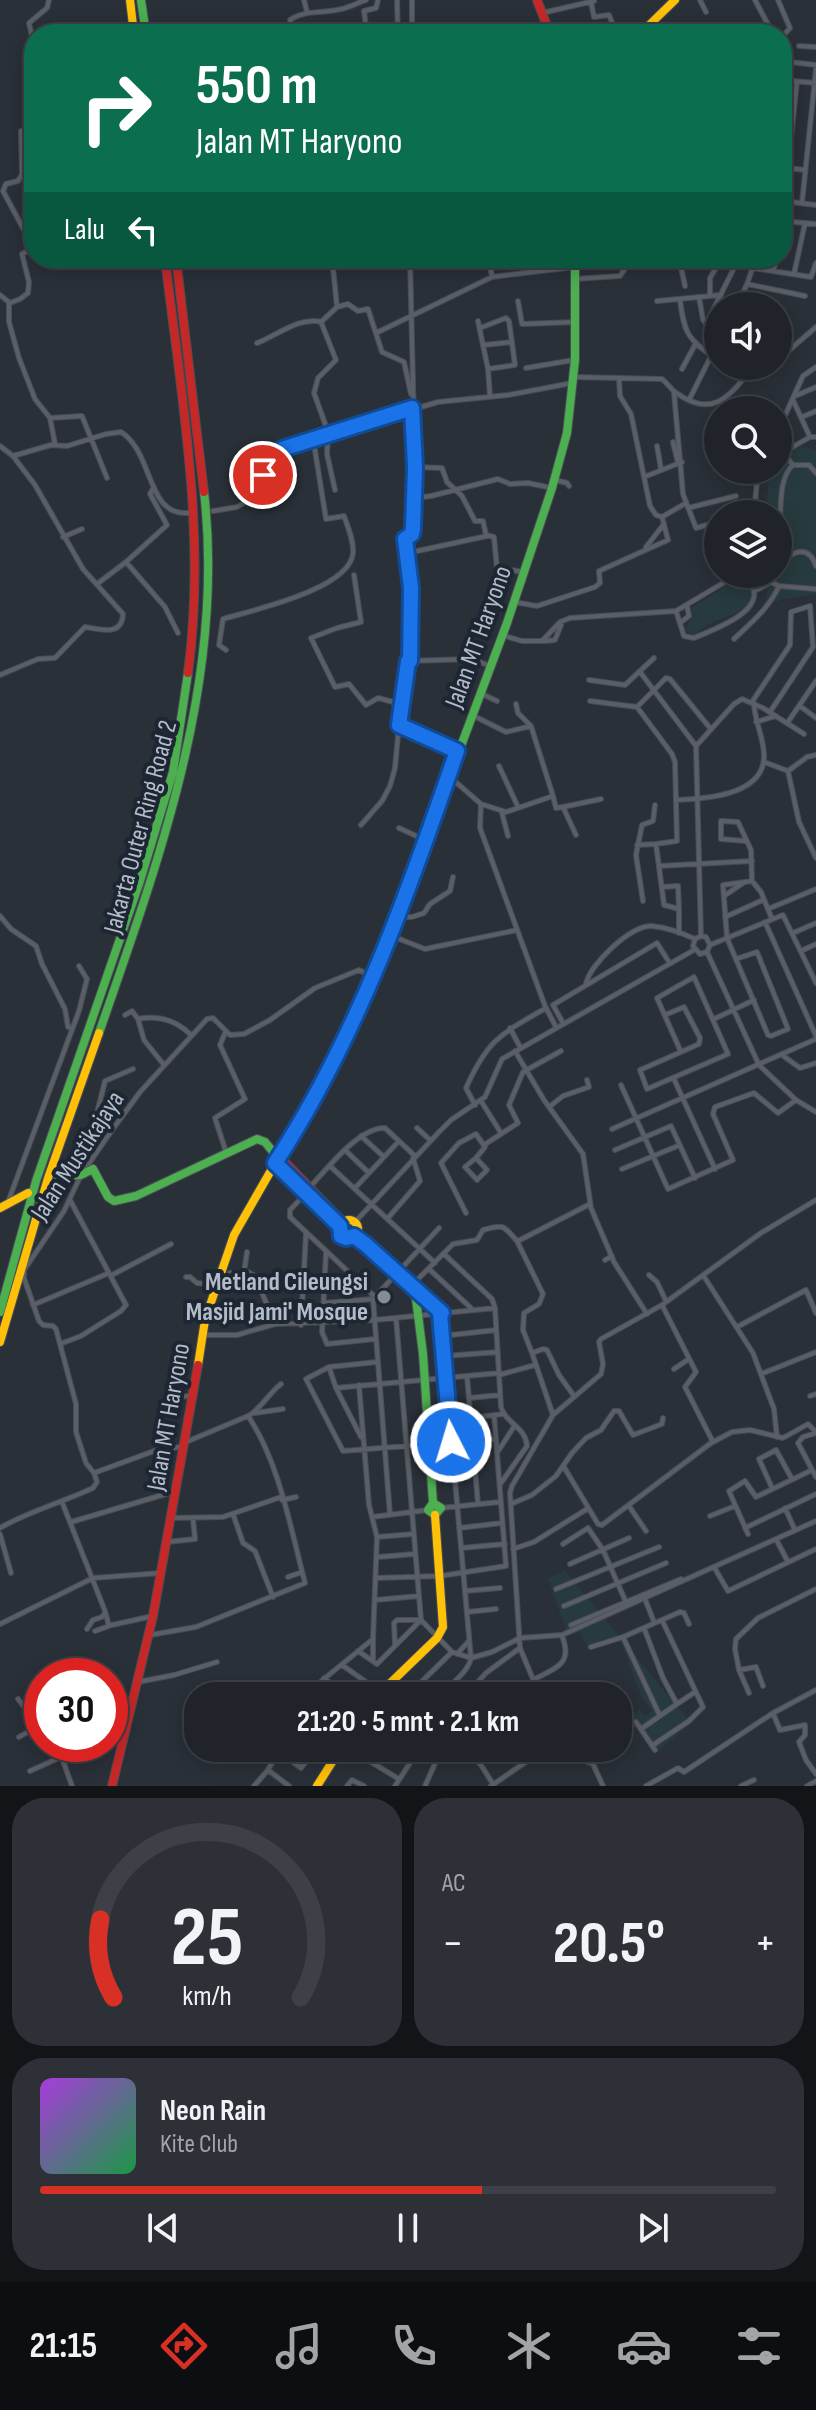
<!DOCTYPE html>
<html lang="id">
<meta charset="utf-8">
<style>
body{margin:0;font-family:"Sofia Sans Condensed",sans-serif;background:#2d3036;color:#f1f3f6;height:100vh;display:flex;flex-direction:column;font-size:30px;white-space:nowrap}
*{box-sizing:border-box;margin:0}
p{font-size:26px;color:#a2a4a8}
.icon{flex:none;width:44px;height:44px;fill:none;stroke:currentColor;stroke-width:2;stroke-linecap:round;stroke-linejoin:round}
.map{position:relative;height:1786px;overflow:hidden}
.panel{display:flex;flex-direction:column;gap:12px;padding:12px;background:#121417;flex:1}
.panel>*{flex:none}
.guide{position:absolute;left:24px;top:24px;width:768px;height:244px;border-radius:32px;box-shadow:0 4px 20px #0003,0 0 0 2px #3d4147;background:#0b6e4f;color:#fff;overflow:hidden}
.controls{position:absolute;left:704px;top:292px;display:grid;gap:16px}
.controls a{display:grid;place-items:center;width:88px;height:88px;border-radius:50%;background:#20242a;box-shadow:0 4px 20px #0003,0 0 0 2px #3d4147;font-size:40px}
.speed{position:absolute;left:24px;top:1658px;display:flex;gap:16px;font-size:40px;font-weight:700;text-align:center}
.speed>*{display:grid;place-content:center;width:104px;height:104px;border-radius:50%;background:#20242a;box-shadow:0 4px 20px #0003,0 0 0 2px #3d4147;line-height:1}
.speed .limit{border:12px solid #d22;background:#fff;color:#111}
.pin{position:absolute;display:grid;place-items:center;width:68px;height:68px;color:#fff;margin:-34px;border:4px solid #fff;border-radius:50%;box-shadow:0 2px 8px #0007}
.me{position:absolute;width:88px;margin:-44px;rotate:355deg;stroke-linejoin:round;filter:drop-shadow(0 0 6px #0008)}
.turn{display:flex;align-items:center;gap:28px;height:168px;padding:0 40px;font-size:36px}
.turn .icon{width:104px;height:104px;stroke-width:2.5}
.turn b{display:block;font-size:56px;line-height:68px}
.then{display:flex;align-items:center;height:76px;padding:0 40px;background:#0003;gap:16px;font-size:30px}
.big{font-size:60px;font-weight:700;line-height:1.1}
.panel .card{flex:1;display:flex;flex-direction:column;justify-content:center;gap:12px;min-width:0;padding:0 28px;border-radius:32px;background:#2d3036}
.panel .dial{align-items:center;gap:0}
.dial svg{height:208px;overflow:visible;fill:none;stroke:#3d4147;stroke-width:7;stroke-linecap:round;text-anchor:middle}
.dial text{fill:#f1f3f6;stroke:none}
.song{display:flex;align-items:center;gap:24px}
.cover{width:96px;height:96px;border-radius:12px;background:linear-gradient(135deg,hsl(280 70% 55%),hsl(140 70% 35%))}
.played{height:8px;border-radius:4px;background:linear-gradient(90deg,#d93025 60%,#3d4147 60%)}
.keys{display:flex;justify-content:space-around;direction:ltr}
.heat{display:flex;justify-content:space-between;align-items:center;font-size:44px;direction:ltr}
.panel .tiles{flex:1;display:grid;gap:12px;grid-template-columns:1fr 1fr}
.card:last-child{grid-column:span 2}
.trip{position:absolute;left:184px;top:1682px;width:448px;height:80px;border-radius:32px;background:#20242a;box-shadow:0 4px 20px #0003,0 0 0 2px #3d4147;font-weight:700;line-height:80px;text-align:center}
.tab-bar{display:flex;height:128px;justify-content:space-around;align-items:center;background:#0d0e11;color:#a2a4a8}
.tab-bar .icon{width:56px;height:56px}
.tab-bar .selected{color:#d93025}
.tab-bar b{font-size:36px;color:#f1f3f6}
.map>svg:first-child{display:block}
.green{fill:#273a3e}
.lines{fill:none;stroke-linecap:round;stroke-linejoin:round}
.street-casing{stroke:#484c55;stroke-width:6}
.fast-casing{stroke:#484c55;stroke-width:10}
.slow-casing{stroke:#484c55;stroke-width:10}
.jam-casing{stroke:#484c55;stroke-width:10}
.street{stroke:#5a5e66;stroke-width:4}
.fast{stroke:#4caf50;stroke-width:8}
.slow{stroke:#ffc107;stroke-width:8}
.jam{stroke:#c62828;stroke-width:8}
.route-casing{stroke:#114b97;stroke-width:20}
.route{stroke:#1a73e8;stroke-width:14}
.poi-dot{fill:#848b96;stroke:#1d2633;stroke-width:3}
.labels{text-anchor:middle;dominant-baseline:central;stroke-width:8;stroke-linejoin:round;paint-order:stroke}
.street-label{font-size:26px;fill:#b4bcc9;stroke:#1d2633}
.poi-label{font-size:26px;font-weight:bold;fill:#b4bcc9;stroke:#1d2633;text-anchor:end}
</style>
<div class="map">
<svg width="816" height="1786" viewBox="0 0 816 1786">
<rect width="100%" height="100%" fill="#2a3038"/>
<path class="green" d="M806 447 816 451V594L783 599 777 602 766 600 768 588 761 574H778V514H765L770 470H778V457L794 448Z
M736 580C743 581 749 581 752 589 760 609 722 617 709 624 703 628 699 632 693 635L685 630 692 616 691 608Z
M565 1571 691 1723 657 1752 634 1721 624 1730 619 1724 640 1709 645 1716 652 1711 641 1696 620 1639 588 1649 580 1632 568 1636 548 1578Z"/>
<g class="lines">
<defs>
<path id="street" d="M304 0 307 12
M397 0 398 34
M412 0V34
M700 0 706 12
M755 0 773 34
M778 0 790 28 782 37
M591 2 594 17 609 15 617 34
M542 13 594 1
M412 31H440
M294 34 290 20C307 8 329 15 348 7 355 5 359 2 366 0
M367 34 364 11 376 8 378 0
M759 34 770 28
M34 45 29 23 47 8 49 0
M799 46 816 47
M782 61 816 65
M782 80 815 83
M788 168 805 170
M783 201 816 205
M784 202 797 82
M802 203 816 69
M782 221 816 224
M782 236 786 222
M332 258 337 307
M489 258 492 277
M543 258 547 269
M679 258 685 286
M753 268 811 277 816 263
M773 271 777 258
M794 274 805 223
M575 279 620 276 624 270V258
M747 284 756 258
M0 295 10 303 20 299 28 293 29 282 22 254 28 251 31 243 3 191 6 184 18 181 22 174 21 131 34 129
M710 296V278L722 258
M699 297 703 320 718 336
M680 299C684 334 688 340 718 360
M518 301 522 324 576 322
M657 301 721 295
M9 303V322L19 358 35 399 50 418 55 444
M737 306 747 284 805 296
M478 321 488 369 490 396
M321 322 336 360 318 378 314 393 328 432 327 454 335 490
M706 324 739 258
M480 328 506 318 509 321 515 365 488 369
M376 333 492 277 575 267
M257 343C276 336 300 316 321 322L337 307 348 304 358 311 368 309 382 352 404 362 411 394
M484 345 512 342
M778 360 816 327
M726 366 744 378
M526 368 574 360
M682 369 696 343
M573 377 662 379C667 383 670 388 675 392 714 421 731 394 754 366
M674 393 683 494 696 528 718 522
M795 396 816 387
M689 400 718 342
M793 400 810 437
M802 417 816 411
M50 418 82 416 107 478
M782 425 792 446
M778 431 803 376 816 367
M673 442 678 463
M0 446 13 456 51 445 67 446 106 434 121 432C154 453 146 516 188 513
M657 446 661 469
M778 446 793 465
M784 452 810 437H816
M793 465H809L816 473
M415 467 442 468 447 482 462 496 475 521H483L486 535 494 537 497 568 524 572
M644 477 682 462
M555 480 567 483 569 486
M413 498 431 496 498 479 510 484 528 483 552 488
M688 508 736 496
M213 511 237 507 253 498 268 460 273 454 295 444 438 402 508 395 572 383
M754 514 758 470
M662 517 686 503
M63 537 82 529
M778 539C783 516 776 480 793 465
M646 547 664 524
M408 553 487 536
M126 562 165 607 178 633
M778 568C789 552 808 542 816 566
M354 575 361 622 337 628 311 638 335 687 349 684 366 705 378 698 401 704
M97 584 126 562 167 525 150 494 154 487
M752 584 766 574
M779 586 816 589
M755 591 771 582 775 574
M514 602 537 606 595 587 600 583 599 571 668 540 662 517 656 515 650 506 631 414 620 396 619 378
M680 623 689 616 687 606
M502 635 522 641H542L560 622 570 618 676 611 735 576 746 578C776 608 715 629 694 638L684 636 676 611
M734 639C752 622 769 608 779 586L771 582 766 574
M545 641 555 640 561 625
M226 650 219 645 223 619C253 610 350 589 353 553 354 541 348 527 344 516L326 519 313 438
M410 661 411 588 405 539 413 532 415 467 410 258
M640 672 696 746 701 936 695 939 693 946 700 954 707 952 710 945 706 937 701 936
M0 675 38 659 55 658 85 627C100 629 122 637 123 614L83 569 35 485 13 456
M589 680 625 685 654 658
M480 693 497 701
M590 701 637 707 672 754 675 762 677 841 656 844 664 905 679 909V933
M752 702 790 645 791 612 810 606 813 647 770 712
M516 704 518 713 531 726 553 796
M800 706 816 718
M637 707 666 678 670 679 710 728
M472 715 506 732 531 726
M756 722 776 716
M788 722 816 681
M399 725 457 751
M696 746 734 704 742 699 763 708 804 734
M764 762 788 771 799 822 816 858
M499 766 518 807
M788 771 807 757 816 755
M450 777 481 804 480 828 545 1006 556 1027
M676 800C703 799 762 796 764 758 765 739 754 721 754 703
M481 804 506 812 553 796 556 808 563 807 576 835
M563 807 601 799
M502 813 508 836
M361 825 382 801 390 786 395 768 401 704 408 661 472 659 490 666
M399 828 425 840
M745 841 721 839V821L738 822 751 850 752 881 761 892 772 919
M637 845 656 844
M659 866 752 861
M662 887 678 886 679 909
M724 896 743 883
M643 901 636 855 642 825 653 821 655 805
M768 909 816 889
M0 916 11 929 36 946 42 964 65 1009 68 1027 72 1029
M399 917H412L424 913 430 904 450 891 453 877
M725 917 763 900
M765 922 816 1036
M793 933 816 923
M392 936 425 949 517 930
M710 945 783 915 816 983
M801 951 816 944
M707 952 759 1065 796 1100 816 1112
M736 959 757 952 788 1029 771 1036 768 1035 727 938 723 885 752 881
M694 977 728 1054 647 1089 640 1070 681 1052 657 998Z
M586 984C589 965 631 925 651 926 665 927 682 933 695 939
M125 1015 132 1011 138 1019C159 1015 176 1020 191 1035
M665 1015 684 1007 700 1038 699 1044 681 1052
M138 1019 144 1040 164 1065
M714 1019 754 1000
M563 1023 553 1005 657 943 669 962
M510 1028 520 1047
M225 1033 220 1045 245 1099 215 1118 226 1152
M515 1051 544 1100 583 1154 591 1208 614 1262 647 1314
M782 1055 800 1068 816 1063
M674 1079 715 1169
M621 1085 668 1189 733 1160 713 1114 715 1107 754 1093 778 1113 796 1100
M481 1101 501 1133
M475 1105 466 1088C488 1039 501 1034 546 1008
M549 1107 563 1096 589 1087 587 1080
M417 1128 430 1140
M612 1129 816 1039
M110 1133 97 1113 105 1081 133 1069
M361 1136 384 1157
M484 1145 518 1123 509 1105 523 1072 561 1051
M345 1150 369 1173
M615 1150 671 1126 695 1178
M330 1166 435 1263
M622 1169 680 1145
M310 1187C327 1169 359 1127 385 1128L415 1156
M355 1188 399 1141
M305 1194 290 1210V1217L374 1296
M8 1202 79 1011 87 979 79 966
M466 1213 441 1163 459 1143 476 1134 485 1147 476 1158 487 1170 477 1180 465 1167 476 1158
M388 1218 420 1181 413 1158
M355 1222 439 1132 451 1120 485 1097 502 1059 694 950
M517 1241 543 1294 539 1304 524 1313 523 1330 532 1353
M326 1253 322 1332 327 1344 375 1339
M444 1254 492 1299 495 1308 501 1407C506 1424 526 1427 527 1446L501 1483
M605 1260 612 1256
M429 1269 471 1308
M244 1272 247 1252
M230 1273 248 1272 255 1276 275 1324
M112 1275 171 1244
M649 1275 657 1282 666 1301
M703 1275 753 1353 774 1409 777 1437
M186 1277H190L197 1283 215 1285
M325 1283 358 1281
M324 1303 373 1299
M33 1305 109 1273
M662 1305 696 1372 685 1387 713 1442
M442 1313 411 1286 453 1244 477 1240 483 1230C504 1224 503 1225 517 1241L520 1240 590 1204
M440 1314 471 1658C468 1673 450 1684 440 1696
M301 1325 306 1233
M737 1327 806 1290 816 1313
M204 1335H237L275 1324 374 1320 495 1308
M442 1336 496 1330
M60 1344 81 1336 121 1311 126 1305 70 1200
M445 1356 498 1352
M377 1362 329 1367 306 1379 343 1451 495 1439
M329 1367 336 1388 361 1437
M674 1369 689 1359
M761 1374 816 1352
M499 1375 535 1365
M467 1376 478 1504
M336 1388 499 1373
M810 1396 816 1394
M167 1397 192 1396
M469 1398 500 1395
M255 1413 283 1409
M553 1415 532 1353 543 1349 547 1350 559 1375 574 1396
M248 1416C258 1412 270 1392 281 1384
M470 1418 503 1414
M816 1433 803 1437 798 1443 816 1477
M185 1446 154 1451 94 1473 86 1463 76 1432V1404L56 1329 53 1326 43 1325 39 1321 24 1278V1270L64 1211 81 1175 110 1133 140 1092 207 1019 213 1018 230 1035 244 1034 270 1020 315 988 359 970 374 978
M497 1453 515 1425
M564 1467 598 1524 602 1525 711 1443 732 1432 750 1430 783 1438 808 1424 816 1432
M772 1488 759 1459 776 1450 792 1479
M282 1500 296 1497
M62 1502 105 1611 109 1626 95 1631
M511 1504 532 1495 556 1476 572 1453 586 1438 601 1430 614 1411H619L633 1435 662 1424 663 1418
M629 1506 646 1531
M441 1508 500 1502
M785 1508 795 1530
M233 1514 243 1543 255 1551 273 1597
M390 1515 373 1299 439 1228
M710 1516 735 1506
M372 1517 428 1510
M171 1518 223 1517 281 1497
M71 1522 176 1491
M0 1528C27 1512 63 1502 93 1488L97 1482 94 1473
M459 1528 502 1523
M745 1528 816 1494
M0 1534 11 1573
M748 1534 729 1491 745 1481 756 1497 812 1470
M377 1537 413 1534
M776 1539 788 1562
M167 1542 195 1539 193 1519
M563 1544 588 1528 603 1550 625 1600
M461 1548 505 1544
M513 1549 534 1542 587 1509
M378 1557 415 1554
M570 1564 629 1538
M714 1567 728 1591 816 1549
M288 1577 302 1572
M376 1578 440 1576 506 1566 494 1415
M556 1589 659 1547
M465 1591 500 1588
M645 1599 654 1622
M375 1600 419 1596
M564 1606 666 1563
M467 1612 496 1609
M0 1624 93 1578 161 1573
M112 1625 153 1616
M571 1625 681 1579
M644 1628 663 1678 677 1704 695 1692
M87 1629 93 1620 102 1617 105 1613
M150 1635 196 1627 305 1583C291 1530 279 1461 248 1416L186 1442
M623 1637 680 1612 684 1613 689 1624
M395 1644 394 1623 397 1620H421L452 1652 471 1658 492 1652 520 1638 562 1635 816 1521
M591 1647 623 1637 660 1716
M358 1651 377 1664 421 1620 396 1318
M457 1654 468 1642
M373 1661V1639
M342 1665 386 1696
M739 1670 749 1693
M324 1678 346 1696
M535 1679C557 1667 573 1664 562 1636
M138 1682 174 1675 217 1662
M763 1686 756 1667 739 1670 735 1649 736 1639 758 1618 816 1589
M816 1690 773 1713 780 1730 805 1725V1735L799 1742 806 1760 816 1774
M110 1695 115 1697 117 1711 129 1712
M303 1696 373 1639 377 1537 369 1505 359 1385
M407 1696 452 1652
M465 1696 486 1673 520 1648
M540 1696 520 1648 510 1493 512 1486 553 1415 601 1374 603 1364 599 1342 601 1339 662 1305 761 1233 816 1200
M18 1699 25 1708 37 1712 42 1720
M636 1722 655 1750
M641 1729 677 1704
M19 1737 42 1724
M57 1744 72 1786
M653 1745 689 1721 703 1707 662 1620
M348 1748 399 1779
M387 1748 410 1763
M464 1748 481 1765 493 1784
M566 1748 573 1756 593 1764 603 1786
M278 1751 301 1768 313 1753 311 1748
M268 1770 289 1786
M30 1771 61 1757
M254 1786 268 1770 280 1748
M347 1786 352 1780 364 1786
M395 1786 410 1763 415 1748
M425 1786 442 1748
M491 1786 546 1748
M646 1786 678 1768 684 1772 773 1713
M741 1786 754 1780
M807 1786 816 1781"/>
<path id="fast" d="M141 0 146 34
M452 770 507 623 552 488 567 433 575 360V258
M99 1033C159 860 226 679 204 492
M275 1163 340 1226
M58 1176 81 1175 93 1169 108 1197 114 1201 136 1196 257 1139 265 1142 278 1158
M354 1236 399 1272 411 1286 416 1299 423 1354 433 1503 428 1510 435 1515 441 1508 433 1503
M0 1312 36 1181 139 884 173 772 188 673"/>
<path id="slow" d="M130 0 134 34
M640 34 675 0
M0 1208 28 1193
M340 1229a9 9 0 1 1 18 0a9 9 0 1 1-18 0Z
M0 1342 48 1178 99 1033
M198 1365 205 1320 234 1235 324 1078
M377 1696 437 1638 443 1627 435 1515
M317 1786 341 1748"/>
<path id="jam" d="M537 0 550 34
M165 258C181 395 207 534 188 673
M176 258 204 492
M324 1078 374 978 452 770
M279 1156 343 1222
M112 1786 153 1616 198 1365"/>
</defs>
<use href="#street" class="street-casing"/>
<use href="#fast" class="fast-casing"/>
<use href="#slow" class="slow-casing"/>
<use href="#jam" class="jam-casing"/>
<use href="#street" class="street"/>
<use href="#fast" class="fast"/>
<use href="#slow" class="slow"/>
<use href="#jam" class="jam"/>
</g>
<g class="lines">
<defs>
<path id="route" d="M263 475 268 460 282 449 412 408 415 467 413 528 412 534 405 539 411 588 410 661H408L399 725 457 751C408 893 358 1036 275 1163L340 1226 341 1236 346 1238 354 1236 365 1244 442 1313 440 1314 451 1442"/>
</defs>
<use href="#route" class="route-casing"/>
<use href="#route" class="route"/>
</g>
<circle class="poi-dot" cx="384" cy="1297" r="8"/>
<g class="labels">
<g class="street-label">
<text transform="translate(479 637) rotate(-70)">Jalan MT Haryono</text>
<text transform="translate(141 827) rotate(-75)">Jakarta Outer Ring Road 2</text>
<text transform="translate(78 1156) rotate(-57)">Jalan Mustikajaya</text>
<text transform="translate(169 1417) rotate(-80)">Jalan MT Haryono</text>
</g>
<g class="poi-label">
<text x="368" y="1282">Metland Cileungsi<tspan x="368" dy="30">Masjid Jami' Mosque</tspan></text>
</g>
</g>
</svg>
<div class="controls">
<a><svg class="icon" aria-label="sound" viewBox="0 0 24 24"><path d="M4 9h4l5-4v14l-5-4H4zM17 9q2 3 0 6"/></svg></a>
<a><svg class="icon" aria-label="search" viewBox="0 0 24 24"><circle cx="10" cy="10" r="6"/><path d="M15 15l6 6"/></svg></a>
<a><svg class="icon" aria-label="layers" viewBox="0 0 24 24"><path d="M12 4l9 5-9 5-9-5zM3 14l9 5 9-5"/></svg></a>
</div>
<div class="speed"><div class="limit">30</div></div>
<div class="pin" style="left:263px;top:475px;background:#d93025"><svg class="icon" aria-label="arrive" viewBox="0 0 24 24"><path d="M6 21V4h12l-3 4 3 4H6"/></svg></div>
<svg class="me" style="left:451px;top:1442px" viewBox="-20 -20 40 40"><circle r="17" fill="#1a73e8" stroke="#fff" stroke-width="3"/><path d="M0-11L8 9 0 5-8 9z" fill="#fff"/></svg>
<div class="trip">21:20 · 5 mnt · 2.1 km</div>
<div class="guide">
<div class="turn"><svg class="icon" aria-label="right" viewBox="0 0 24 24"><path d="M7 20v-9h11M14 6l5 5-5 5"/></svg><div><b>550 m</b>Jalan MT Haryono</div></div>
<div class="then">Lalu<svg class="icon" aria-label="left" viewBox="0 0 24 24"><path d="M17 20v-9H6M10 6l-5 5 5 5"/></svg></div>
</div>
</div>
<section class="panel">
<div class="tiles">
<div class="card dial"><svg viewBox="0 0 100 80">
<path d="M14 69A42 42 0 1 1 86 69"/>
<path d="M14 69A42 42 0 0 1 9 39" stroke="#d93025"/>
<text x="50" y="56" font-size="32" font-weight="700">25</text>
<text x="50" y="72" font-size="11">km/h</text>
</svg></div>
<div class="card"><p>AC</p>
<div class="heat"><a>−</a><b class="big">20.5°</b><a>+</a></div>
</div>
<div class="card">
<div class="song"><i class="cover"></i><div><b>Neon Rain</b><p>Kite Club</p></div></div>
<div class="played"></div>
<div class="keys"><svg class="icon" aria-label="previous" viewBox="0 0 24 24"><path d="M18 5L8 12l10 7zM5 5v14"/></svg><svg class="icon" aria-label="pause" viewBox="0 0 24 24"><path d="M8 5v14M16 5v14"/></svg><svg class="icon" aria-label="next" viewBox="0 0 24 24"><path d="M6 5l10 7-10 7zM19 5v14"/></svg></div>
</div>
</div>
</section>
<nav class="tab-bar">
<b>21:15</b>
<svg class="icon selected" aria-label="directions" viewBox="0 0 24 24"><path d="M12 3l9 9-9 9-9-9zM9 14v-3h6M13 9l2 2-2 2"/></svg>
<svg class="icon" aria-label="music" viewBox="0 0 24 24"><path d="M9 18V5l10-2v13"/><circle cx="6" cy="18" r="3"/><circle cx="16" cy="16" r="3"/></svg>
<svg class="icon" aria-label="phone" viewBox="0 0 24 24"><path d="M5 4h4l2 5-3 2q2 4 5 5l2-3 5 2v4C11 20 4 13 5 4z"/></svg>
<svg class="icon" aria-label="climate" viewBox="0 0 24 24"><path d="M12 3v18M4 7l16 10M4 17L20 7"/></svg>
<svg class="icon" aria-label="car" viewBox="0 0 24 24"><path d="M5 17H2v-5l4-1 3-4h7l3 4 3 1v5h-3M9 17h6M6 11h13"/><circle cx="7" cy="17" r="2"/><circle cx="17" cy="17" r="2"/></svg>
<svg class="icon" aria-label="filters" viewBox="0 0 24 24"><path d="M4 7h16M4 17h16"/><circle cx="9" cy="7" r="2"/><circle cx="15" cy="17" r="2"/></svg>
</nav>
